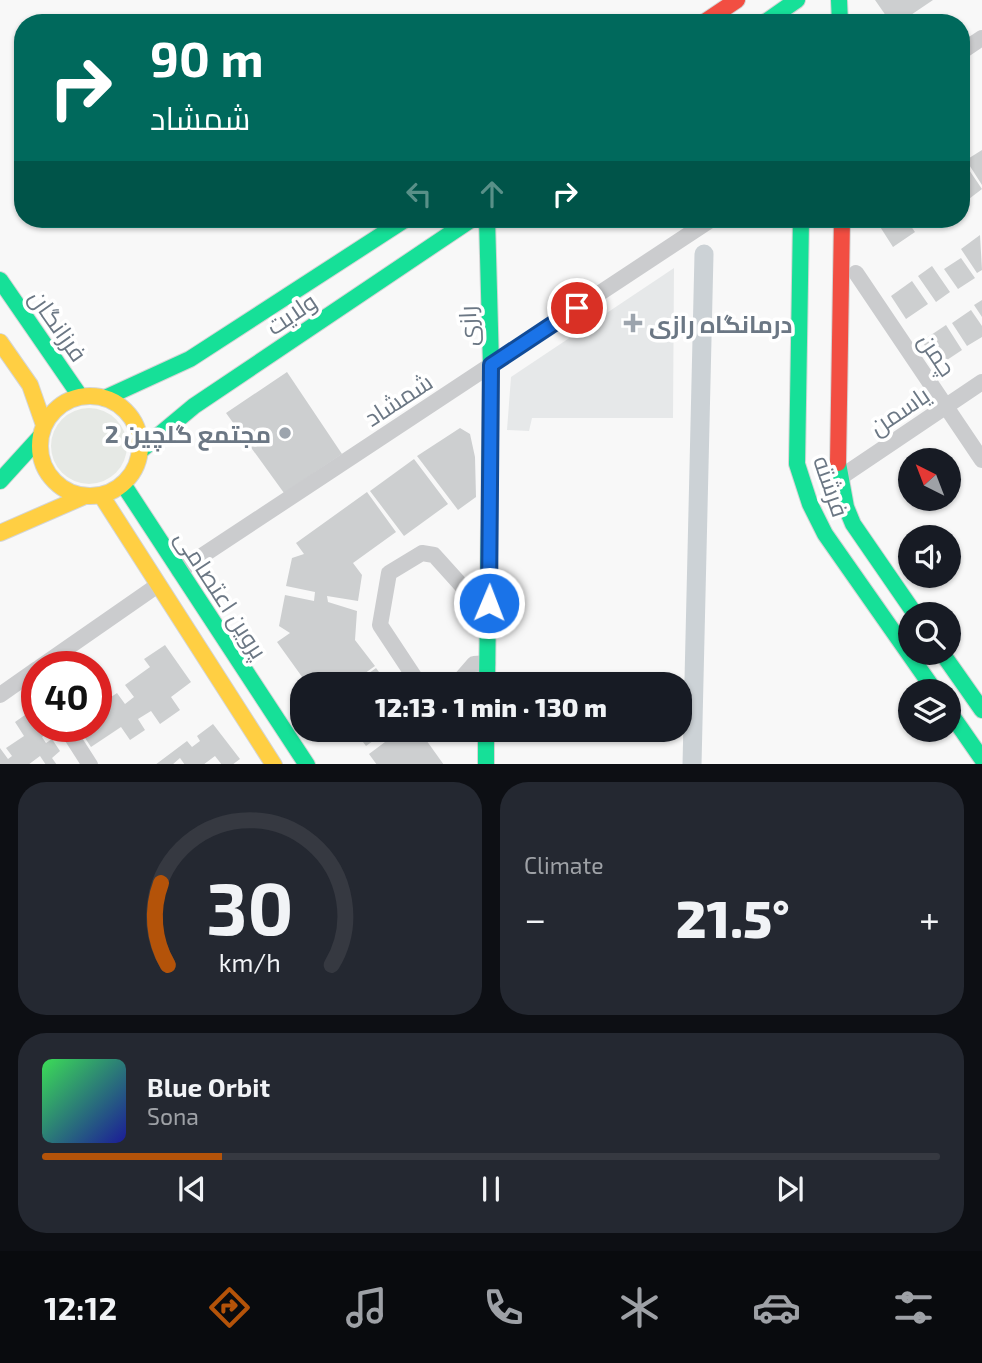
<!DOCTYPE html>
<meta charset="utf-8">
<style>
body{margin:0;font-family:"Exo 2",Cairo,sans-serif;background:#242831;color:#f1f3f6;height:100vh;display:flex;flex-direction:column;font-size:26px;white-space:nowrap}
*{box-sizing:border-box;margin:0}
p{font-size:23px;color:#9ea1a6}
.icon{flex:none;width:38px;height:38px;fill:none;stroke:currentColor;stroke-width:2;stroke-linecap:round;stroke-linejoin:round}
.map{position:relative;height:764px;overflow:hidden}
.side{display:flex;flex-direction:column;gap:18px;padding:18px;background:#0d0f14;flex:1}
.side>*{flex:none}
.hud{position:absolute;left:14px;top:14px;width:956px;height:214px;border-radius:28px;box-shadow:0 2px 5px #0004;background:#00695c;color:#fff;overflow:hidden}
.needle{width:46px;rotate:318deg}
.buttons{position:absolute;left:898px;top:448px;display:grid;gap:14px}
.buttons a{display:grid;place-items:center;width:63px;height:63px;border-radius:50%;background:#171b24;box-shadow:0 2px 5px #0004;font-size:35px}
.speed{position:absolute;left:21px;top:651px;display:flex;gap:14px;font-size:35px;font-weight:700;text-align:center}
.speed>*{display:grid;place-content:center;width:91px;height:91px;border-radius:50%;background:#171b24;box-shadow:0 2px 5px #0004;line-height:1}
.speed .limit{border:10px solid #d22;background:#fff;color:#111}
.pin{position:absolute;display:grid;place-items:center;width:60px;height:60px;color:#fff;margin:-30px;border:4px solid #fff;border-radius:50%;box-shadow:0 2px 7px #0007}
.me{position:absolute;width:77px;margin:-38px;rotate:1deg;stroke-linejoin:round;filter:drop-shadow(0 0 5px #0008)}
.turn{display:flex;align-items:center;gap:24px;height:147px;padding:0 21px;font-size:32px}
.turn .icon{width:91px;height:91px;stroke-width:2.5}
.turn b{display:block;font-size:49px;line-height:60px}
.lanes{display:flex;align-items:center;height:66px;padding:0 21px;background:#0003;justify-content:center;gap:35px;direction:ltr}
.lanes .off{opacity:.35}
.big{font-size:52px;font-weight:800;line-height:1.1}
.side .widget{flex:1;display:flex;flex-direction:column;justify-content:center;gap:10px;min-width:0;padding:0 24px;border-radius:28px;background:#242831}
.side .dial{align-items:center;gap:0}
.dial svg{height:182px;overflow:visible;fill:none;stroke:#363941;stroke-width:7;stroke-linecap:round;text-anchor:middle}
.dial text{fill:#f1f3f6;stroke:none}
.song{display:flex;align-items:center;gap:21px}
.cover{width:84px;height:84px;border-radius:10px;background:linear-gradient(135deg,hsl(130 70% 55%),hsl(240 70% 35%))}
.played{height:7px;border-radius:4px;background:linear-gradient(90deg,#b45309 20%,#363941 20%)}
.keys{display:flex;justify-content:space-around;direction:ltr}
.heat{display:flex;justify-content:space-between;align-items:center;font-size:38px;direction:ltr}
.side .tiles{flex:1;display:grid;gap:18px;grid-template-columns:1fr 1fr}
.widget:last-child{grid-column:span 2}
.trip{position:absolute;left:290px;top:672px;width:402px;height:70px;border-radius:28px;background:#171b24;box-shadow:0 2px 5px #0004;font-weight:800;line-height:70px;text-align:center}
.tab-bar{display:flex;height:112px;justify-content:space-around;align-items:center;background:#090b0e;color:#9ea1a6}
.tab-bar .icon{width:49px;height:49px}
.tab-bar .current{color:#b45309}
.tab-bar b{font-size:32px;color:#f1f3f6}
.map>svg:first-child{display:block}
.built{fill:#e6e8e9}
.green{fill:#e6e9e5}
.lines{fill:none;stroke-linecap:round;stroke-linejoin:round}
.canal{stroke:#ccd2d6;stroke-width:19}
.building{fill:#cdcfd0}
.fast-casing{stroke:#d4d5d5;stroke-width:18}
.slow-casing{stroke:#d4d5d5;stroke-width:18}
.jam-casing{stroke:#d4d5d5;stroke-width:18}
.street{stroke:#cbccce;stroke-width:16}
.fast{stroke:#16e098;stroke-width:16}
.slow{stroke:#ffcf43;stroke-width:16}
.jam{stroke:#f24e42;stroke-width:16}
.route-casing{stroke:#114b97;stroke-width:18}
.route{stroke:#1a73e8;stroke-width:12}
.poi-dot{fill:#9ca4ad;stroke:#fff;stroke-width:2.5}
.labels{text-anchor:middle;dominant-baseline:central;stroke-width:7;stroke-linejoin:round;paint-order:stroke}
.street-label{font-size:24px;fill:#6b7784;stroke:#fff}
.poi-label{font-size:24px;font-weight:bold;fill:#6b7784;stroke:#fff;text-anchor:start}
</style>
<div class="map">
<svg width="982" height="765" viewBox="0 0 982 765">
<rect width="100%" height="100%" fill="#f8f8f8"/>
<path class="built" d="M674 268 673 418H532L529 431 507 430 511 377Z"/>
<path class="green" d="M51 446a38 38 0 1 1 76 0a38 38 0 1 1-76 0Z"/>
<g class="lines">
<path class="canal" d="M692 765 704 254"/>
</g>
<path class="building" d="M875 0H933L899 23H891Z
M982 150V185L966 160Z
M961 158 982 189 965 202 961 196Z
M881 219H906L915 232 893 247 877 222Z
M912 219H933L919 228Z
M980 235 982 270 977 273 961 249Z
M961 258 975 278 958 289 944 269Z
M932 266 950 292 936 302 918 276Z
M912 281 928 304 906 319 891 296Z
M982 300V317L974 305Z
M971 310 982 326V337L967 346 952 323Z
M946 325 962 350 938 366 922 341Z
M287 372 342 454 284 493 226 413Z
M460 428 470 434 475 457 476 497 458 510 417 456Z
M414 459 448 504 404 536 370 491Z
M367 492 396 532 353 563 362 575 358 601 327 596 328 602 357 611 355 640 375 666 350 684H319L313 675 305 681 277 642 290 633 279 626 285 595 314 601 315 592 286 586 292 558 304 554 296 543Z
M165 645 191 682 171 697 180 710 160 724 151 711 138 719 145 730 130 740 121 727 91 747 77 726H96V707L117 693 125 704 134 697 125 685 150 667 144 659Z
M376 668 388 684H354Z
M32 710 37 717V726H43L48 733 42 737 46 743 52 739 60 751 52 758 57 765H46L40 756 28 765H0V748L8 759 12 756 6 748 24 736 15 722Z
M213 724 240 759 232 765H222L215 756 203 765H185L180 758 172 765H155L187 741 192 747 200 741 197 736Z
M354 730H388L366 746Z
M401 730H419L444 765H377L369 754Z"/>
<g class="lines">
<defs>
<path id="fast" d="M839 0 840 23
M764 23 797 0
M487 219 491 365 487 684
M801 219 797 464 810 504 825 534 935 691
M0 280 80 396
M105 398 190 359 406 219
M140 451 194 406 472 219
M838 463 846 507 853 524 915 614
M0 481 40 437
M123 484 307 765
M942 653 982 710
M948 710 982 759
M486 730V765"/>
<path id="slow" d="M0 342 30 385 44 425
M40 446a50 50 0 1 1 100 0a50 50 0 1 1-100 0Z
M101 495 274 765
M0 533 85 496"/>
<path id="jam" d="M703 23 737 0
M838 463 842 219"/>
</defs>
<use href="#fast" class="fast-casing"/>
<use href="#slow" class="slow-casing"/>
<use href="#jam" class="jam-casing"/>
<path class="street" d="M961 52 982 38
M856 273 982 460
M841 477 982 382
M179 571 712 219
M40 667 158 585
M419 684 380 625 389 573 422 553 434 555 471 596 489 603
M448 684 461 679 474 664 488 663
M0 695 37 669
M65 726 90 765"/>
<use href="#fast" class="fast"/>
<use href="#slow" class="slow"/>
<use href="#jam" class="jam"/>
</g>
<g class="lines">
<defs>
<path id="route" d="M489 603 491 365 577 308"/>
</defs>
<use href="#route" class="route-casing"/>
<use href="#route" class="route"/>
</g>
<g class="poi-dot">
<path d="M629.5 312.5h7v7h7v7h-7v7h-7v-7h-7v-7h7z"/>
<circle cx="285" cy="433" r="7"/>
</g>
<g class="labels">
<g class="street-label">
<text transform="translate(291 313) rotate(-34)">ولایت</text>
<text transform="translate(59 325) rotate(55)">فرزانگان</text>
<text transform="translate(467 326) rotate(-92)">رازی</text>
<text transform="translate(938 354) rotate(56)">چمن</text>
<text transform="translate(398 399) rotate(-33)">شمشاد</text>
<text transform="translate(899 410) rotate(-34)">یاسمن</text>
<text transform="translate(832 486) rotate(71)">فرشته</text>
<text transform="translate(222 594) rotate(57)">پروین اعتصامی</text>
</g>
<g class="poi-label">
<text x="649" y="323">درمانگاه رازی</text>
<text x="271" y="433" text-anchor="end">مجتمع گلچین 2</text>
</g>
</g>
</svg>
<div class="buttons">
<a><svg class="needle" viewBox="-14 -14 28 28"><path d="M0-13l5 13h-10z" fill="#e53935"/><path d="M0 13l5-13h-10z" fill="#9ea1a6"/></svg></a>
<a><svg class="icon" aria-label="sound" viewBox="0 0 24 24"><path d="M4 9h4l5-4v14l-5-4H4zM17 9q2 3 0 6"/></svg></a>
<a><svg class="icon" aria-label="search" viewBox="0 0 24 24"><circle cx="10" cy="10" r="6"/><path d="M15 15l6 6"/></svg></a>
<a><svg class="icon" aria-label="layers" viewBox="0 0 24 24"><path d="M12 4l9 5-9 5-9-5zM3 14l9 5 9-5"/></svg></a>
</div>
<div class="speed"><div class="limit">40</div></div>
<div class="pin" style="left:577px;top:308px;background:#d93025"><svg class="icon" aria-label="arrive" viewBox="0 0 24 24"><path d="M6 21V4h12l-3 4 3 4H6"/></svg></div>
<svg class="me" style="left:489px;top:603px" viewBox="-20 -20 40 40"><circle r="17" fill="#1a73e8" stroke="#fff" stroke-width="3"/><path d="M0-11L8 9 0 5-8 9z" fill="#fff"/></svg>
<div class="trip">12:13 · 1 min · 130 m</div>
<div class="hud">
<div class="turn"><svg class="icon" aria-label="right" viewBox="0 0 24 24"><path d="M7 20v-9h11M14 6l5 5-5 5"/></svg><div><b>90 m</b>شمشاد</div></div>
<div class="lanes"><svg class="icon off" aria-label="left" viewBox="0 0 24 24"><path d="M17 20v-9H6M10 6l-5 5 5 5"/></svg><svg class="icon off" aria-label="ahead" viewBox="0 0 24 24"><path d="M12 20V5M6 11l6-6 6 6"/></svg><svg class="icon" aria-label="right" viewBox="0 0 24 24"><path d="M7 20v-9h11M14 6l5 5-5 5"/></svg></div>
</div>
</div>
<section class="side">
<div class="tiles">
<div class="widget dial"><svg viewBox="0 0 100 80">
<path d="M14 69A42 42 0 1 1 86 69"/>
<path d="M14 69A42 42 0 0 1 11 33" stroke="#b45309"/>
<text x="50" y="56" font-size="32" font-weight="700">30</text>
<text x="50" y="72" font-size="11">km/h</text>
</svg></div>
<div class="widget"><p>Climate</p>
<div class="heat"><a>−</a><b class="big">21.5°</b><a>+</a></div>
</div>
<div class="widget">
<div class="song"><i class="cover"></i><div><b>Blue Orbit</b><p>Sona</p></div></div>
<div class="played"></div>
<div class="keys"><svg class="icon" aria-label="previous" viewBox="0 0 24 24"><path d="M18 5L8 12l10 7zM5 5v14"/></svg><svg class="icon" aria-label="pause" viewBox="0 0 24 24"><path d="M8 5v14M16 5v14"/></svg><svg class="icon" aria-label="next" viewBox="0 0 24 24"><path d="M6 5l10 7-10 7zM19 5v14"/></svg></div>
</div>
</div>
</section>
<nav class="tab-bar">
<b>12:12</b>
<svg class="icon current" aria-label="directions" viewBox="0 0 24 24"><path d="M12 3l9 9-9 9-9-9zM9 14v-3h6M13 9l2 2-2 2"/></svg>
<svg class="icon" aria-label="music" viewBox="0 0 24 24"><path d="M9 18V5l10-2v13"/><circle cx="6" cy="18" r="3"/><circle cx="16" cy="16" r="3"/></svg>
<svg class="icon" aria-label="phone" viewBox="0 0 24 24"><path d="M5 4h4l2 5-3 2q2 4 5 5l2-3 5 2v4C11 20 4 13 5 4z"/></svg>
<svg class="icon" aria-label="climate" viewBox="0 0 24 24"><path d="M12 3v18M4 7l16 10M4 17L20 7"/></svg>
<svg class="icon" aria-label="car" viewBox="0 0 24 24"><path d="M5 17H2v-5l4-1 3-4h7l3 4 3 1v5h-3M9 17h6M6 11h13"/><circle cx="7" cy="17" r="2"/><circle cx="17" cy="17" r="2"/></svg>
<svg class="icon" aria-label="filters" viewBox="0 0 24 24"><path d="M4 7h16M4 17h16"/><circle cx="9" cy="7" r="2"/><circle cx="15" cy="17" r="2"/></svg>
</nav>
